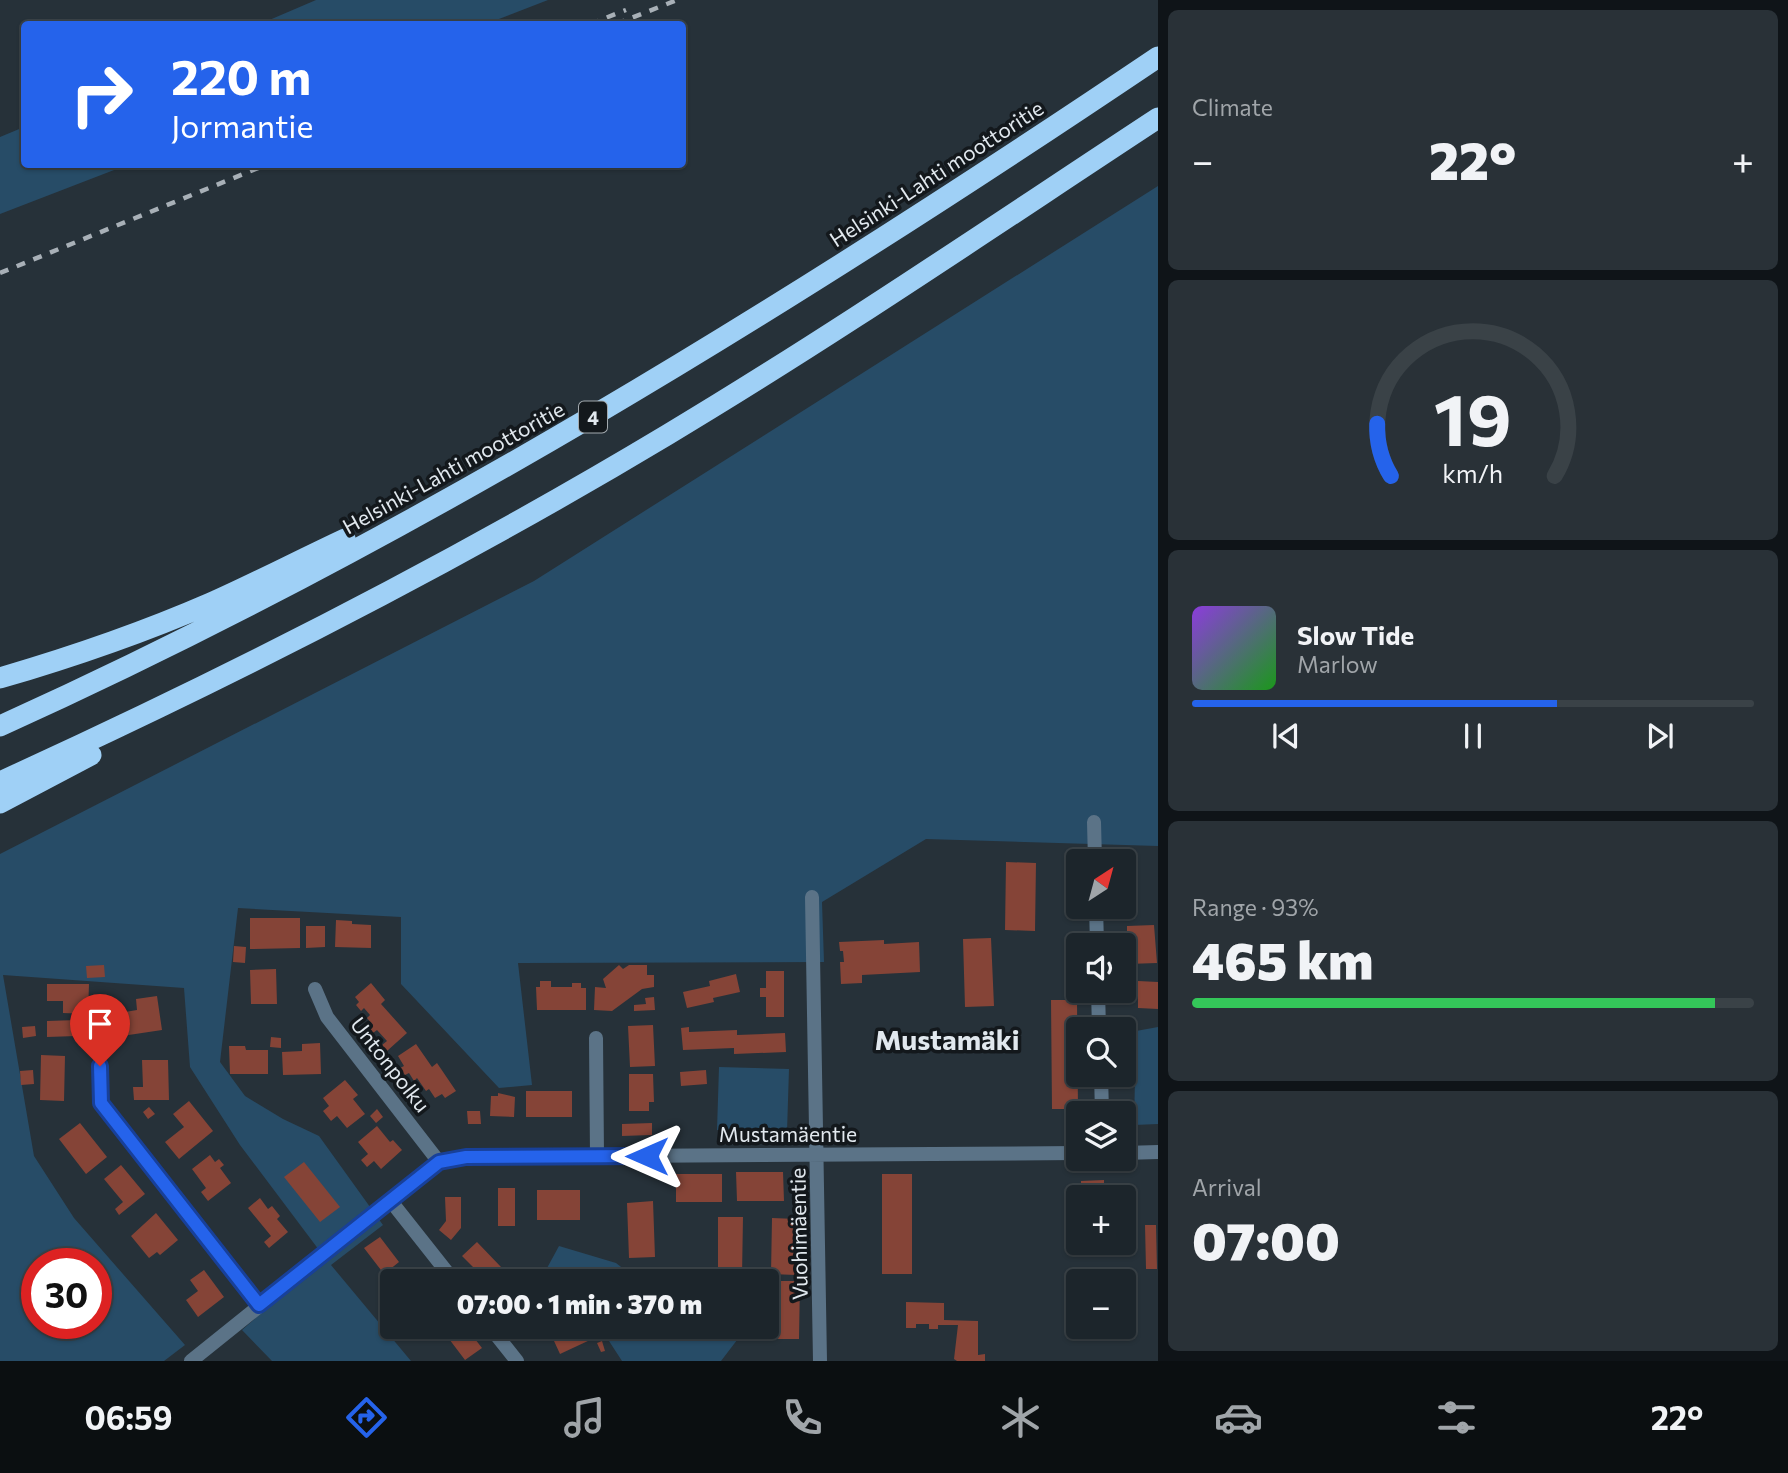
<!DOCTYPE html>
<meta charset="utf-8">
<style>
body{margin:0;font-family:Commissioner,sans-serif;background:#293137;color:#f1f3f6;height:100vh;display:flex;flex-direction:column;font-size:26px;white-space:nowrap}
*{box-sizing:border-box;margin:0}
p{font-size:23px;color:#a0a5a9}
.icon{flex:none;width:38px;height:38px;fill:none;stroke:currentColor;stroke-width:2;stroke-linecap:round;stroke-linejoin:round}
.map{position:relative;flex:1;overflow:hidden}
.panel{display:flex;flex-direction:column;gap:10px;padding:10px;background:#0f1418;width:630px}
.panel>*{flex:none}
.banner{position:absolute;left:21px;top:21px;width:665px;height:147px;border-radius:7px;box-shadow:0 2px 5px #0004,0 0 0 2px #3a4247;background:#2563eb;color:#fff;overflow:hidden}
.needle{width:46px;rotate:36deg}
.controls{position:absolute;left:1066px;top:849px;display:grid;gap:14px}
.controls a{display:grid;place-items:center;width:70px;height:70px;border-radius:7px;background:#1c252b;box-shadow:0 2px 5px #0004,0 0 0 2px #3a4247;font-size:35px}
.speed{position:absolute;left:21px;top:1248px;display:flex;gap:14px;font-size:35px;font-weight:700;text-align:center}
.speed>*{display:grid;place-content:center;width:91px;height:91px;border-radius:50%;background:#1c252b;box-shadow:0 2px 5px #0004,0 0 0 2px #3a4247;line-height:1}
.speed .limit{border:10px solid #d22;background:#fff;color:#111}
.pin{position:absolute;display:grid;place-items:center;width:60px;height:60px;color:#fff;margin:-72px -30px;border-radius:50% 50% 50% 0;rotate:-45deg;box-shadow:0 0 7px #0007}
.pin .icon{rotate:45deg}
.me{position:absolute;width:77px;margin:-38px;rotate:270deg;stroke-linejoin:round;filter:drop-shadow(0 0 5px #0008)}
.turn{display:flex;align-items:center;gap:24px;height:147px;padding:0 35px;font-size:32px}
.turn .icon{width:91px;height:91px;stroke-width:2.5}
.turn b{display:block;font-size:49px;line-height:60px}
.big{font-size:52px;font-weight:800;line-height:1.1}
.panel .tile{flex:1;display:flex;flex-direction:column;justify-content:center;gap:10px;min-width:0;padding:0 24px;border-radius:10px;background:#293137}
.panel .dial{align-items:center;gap:0}
.dial svg{height:182px;overflow:visible;fill:none;stroke:#3a4247;stroke-width:7;stroke-linecap:round;text-anchor:middle}
.dial text{fill:#f1f3f6;stroke:none}
.song{display:flex;align-items:center;gap:21px}
.cover{width:84px;height:84px;border-radius:10px;background:linear-gradient(135deg,hsl(270 70% 55%),hsl(120 70% 35%))}
.played{height:7px;border-radius:4px;background:linear-gradient(90deg,#2563eb 65%,#3a4247 65%)}
.keys{display:flex;justify-content:space-around;direction:ltr}
.heat{display:flex;justify-content:space-between;align-items:center;font-size:38px;direction:ltr}
.charge{height:10px;border-radius:5px;background:linear-gradient(90deg,#34c759 93%,#3a4247 0)}
.trip{position:absolute;left:380px;top:1269px;width:399px;height:70px;border-radius:7px;background:#1c252b;box-shadow:0 2px 5px #0004,0 0 0 2px #3a4247;font-weight:800;line-height:70px;text-align:center}
.tabs{display:flex;height:112px;justify-content:space-around;align-items:center;background:#0b0f11;color:#a0a5a9}
.tabs .icon{width:49px;height:49px}
.tabs .active{color:#2563eb}
.tabs b{font-size:32px;color:#f1f3f6}
main{display:flex;flex:1;min-height:0}
.map>svg:first-child{display:block}
.green{fill:#274c67;fill-rule:evenodd}
.building{fill:#854437}
.lines{fill:none;stroke-linecap:round;stroke-linejoin:round}
.minor{stroke:#5b7387;stroke-width:14}
.motorway{stroke:#9fd0f6;stroke-width:21}
.rail{stroke:#a8b0b7;stroke-width:4.5;stroke-dasharray:9 9;stroke-linecap:butt}
.route-casing{stroke:#184099;stroke-width:18}
.route{stroke:#2563eb;stroke-width:12}
.labels{text-anchor:middle;dominant-baseline:central;stroke-width:7;stroke-linejoin:round;paint-order:stroke}
.shield{fill:#13181c;stroke:#a3aaaf;stroke-width:2}
.shield-label{font-size:19px;font-weight:bold;fill:#e1e8ee}
.street-label{font-size:21px;fill:#e1e8ee;stroke:#13181c}
.district-label{font-size:28px;font-weight:bold;fill:#e1e8ee;stroke:#13181c}
</style>
<main>
<div class="map">
<svg width="1158" height="1361" viewBox="0 0 1158 1361">
<rect width="100%" height="100%" fill="#263139"/>
<path class="green" d="M316 0H548L486 24H260Z
M24 127V164L127 165 0 214V137Z
M1158 186V846L926 839 822 902 824 962 518 963 532 1085 499 1088 401 984V917L238 908 220 1062 245 1096 283 1119 319 1136 383 1225 331 1265 411 1361H272L242 1330 325 1258 240 1145 190 1067 184 988 3 975 34 1156 74 1218 185 1345 164 1361H0V854L534 581ZM37 1264H96V1323H37Z
M1158 1027V1124L1134 1125 1136 1031Z
M719 1067 789 1069 787 1132 717 1130Z
M559 1246 616 1263 639 1281H540Z
M592 1327H747L721 1361H622L609 1341Z"/>
<path class="building" d="M1006 862 1036 863 1035 931 1005 930Z
M250 918H300V948L250 949Z
M336 920 352 921V924L371 925V948L335 947Z
M1154 925 1157 963 1128 964 1127 947H1132L1131 933H1127V926Z
M306 926H325V947L306 948Z
M991 938 994 1006 965 1007 963 939Z
M884 940V944L919 942 920 972 862 975V983L841 984 840 962H844L843 951H840L839 942Z
M234 946 246 947 245 963 233 962Z
M104 965 105 977 87 978 86 966Z
M619 965 623 969 629 965H647V975H654V987L642 989 612 1011 594 1010 595 987 606 988 603 979Z
M276 969 277 1004H251L250 970Z
M766 971H784V1017H766V997H760V988H766Z
M736 974 740 992 713 998 714 1002 687 1008 683 992 710 986 709 981Z
M540 981H551V987H572V983H581V988H586V1010H537L536 987H540Z
M1138 981 1158 982V1009L1138 1008Z
M371 983 385 1000 381 1004 407 1033 387 1051 382 1045 387 1041 377 1030 373 1033 369 1028 373 1025 367 1018 370 1015 364 1008 361 1011 356 1005 359 1002 355 997Z
M47 984H89L88 1014 63 1013V1001H47Z
M157 996 162 1030 122 1036 119 1013 137 1010 136 999Z
M654 997 655 1010 634 1011V1005L646 1004 645 998Z
M1051 1000H1077L1078 1109H1052Z
M77 1020V1036L47 1037V1021Z
M653 1025 655 1066 630 1067 628 1026Z
M35 1026 36 1036 23 1038 22 1027Z
M689 1027V1032L737 1030V1035L785 1033 786 1052 734 1054V1048L683 1050 681 1028Z
M271 1037 281 1038V1048L270 1047Z
M320 1043 321 1074 283 1075 282 1052 302 1051V1044Z
M416 1044 432 1067 437 1063 456 1091 445 1098 442 1094 435 1098 429 1089 426 1091 417 1078 414 1081 409 1073 405 1075 400 1068 404 1066 398 1056Z
M229 1046H245L246 1050H268V1074H230Z
M41 1055 65 1056 64 1101 40 1100Z
M142 1060H168L169 1100H134L133 1087H143Z
M33 1070 34 1084 21 1085 20 1071Z
M706 1070 707 1084 681 1086 680 1072Z
M629 1074H653L654 1102H649V1111H629Z
M345 1080 358 1095 353 1099 365 1114 347 1128 337 1116 331 1121 323 1111 329 1106 323 1098Z
M526 1091H572V1117H526Z
M498 1093 515 1097 514 1117 490 1116 491 1096H498Z
M189 1101 213 1131 179 1159 165 1142 184 1127 173 1114Z
M149 1107 155 1114 148 1119 143 1112Z
M377 1109 383 1117 376 1123 370 1116Z
M467 1111H480L481 1124H468Z
M80 1123 107 1157 86 1174 59 1139Z
M652 1123V1135L622 1136V1124Z
M377 1126 390 1142 393 1140 402 1150 381 1169 374 1161 367 1167 361 1160 368 1154 358 1142Z
M210 1155 215 1162 219 1159 224 1165 220 1168 231 1183 208 1201 201 1192 206 1188 192 1169Z
M304 1162 340 1207 320 1222 284 1177Z
M121 1165 145 1194 119 1215 115 1209 123 1202 104 1179Z
M736 1172H783L784 1201H737Z
M676 1174H722V1202H676Z
M882 1174H912V1274H882Z
M1104 1180V1197H1081V1181Z
M498 1188H515V1226H498Z
M537 1190H580V1220H537Z
M445 1197H461V1228L451 1240 439 1230 446 1221Z
M260 1198 268 1209 272 1206 280 1216 277 1219 288 1232 269 1248 264 1242 271 1236 248 1208Z
M653 1201 655 1257 629 1258 627 1203Z
M156 1213 178 1240 160 1255 157 1252 149 1258 131 1236Z
M718 1217H743L742 1276 718 1275Z
M772 1218 797 1219 796 1275 771 1274Z
M1145 1225H1156L1157 1269H1146Z
M380 1237 399 1262 384 1274 364 1248Z
M477 1242 501 1267 487 1281 462 1256Z
M204 1270 224 1297 198 1317 186 1300 198 1291 190 1280Z
M775 1281H800L799 1339H774Z
M906 1302 944 1303V1320L978 1321V1355L985 1354V1361H957L954 1359 958 1325H938V1329H929V1324H916V1328H906Z
M449 1326H465L482 1348 465 1360 443 1331Z
M557 1326H566L570 1335 584 1328 590 1340 560 1354 549 1330Z
M602 1341 605 1351 601 1352 597 1343Z"/>
<g class="lines">
<path class="minor" d="M1094 822 1095 861
M812 897 820 1361
M1096 906 1097 945
M315 989 327 1017 439 1162
M1098 990 1099 1029
M596 1038 597 1156
M100 1066 101 1103 259 1305
M1101 1074 1102 1113
M1124 1153 1158 1152
M390 1200 454 1281
M489 1326 517 1361
M191 1361 439 1162 465 1157 1078 1153"/>
<path class="motorway" d="M0 678C72 657 142 633 211 603 256 583 300 560 345 539
M0 726C407 542 788 306 1158 57
M0 782C228 678 452 564 667 435 834 335 995 225 1158 118
M0 803 91 755"/>
<path class="rail" d="M590 24 626 10
M616 24 677 0
M0 273 268 164"/>
</g>
<g class="lines">
<defs>
<path id="route" d="M100 1066 101 1103 259 1305 439 1162 466 1157 647 1156"/>
</defs>
<use href="#route" class="route-casing"/>
<use href="#route" class="route"/>
</g>
<g class="labels">
<rect class="shield" x="579" y="401.5" width="28" height="31" rx="5"/>
<g class="shield-label">
<text x="593" y="417">4</text>
</g>
<g class="street-label">
<text transform="translate(936 173) rotate(-33)">Helsinki-Lahti moottoritie</text>
<text transform="translate(453 467) rotate(-29)">Helsinki-Lahti moottoritie</text>
<text transform="translate(391 1064) rotate(52)">Untonpolku</text>
<text x="788" y="1133">Mustamäentie</text>
<text transform="translate(798 1234) rotate(-91)">Vuohimäentie</text>
</g>
<g class="district-label">
<text x="947" y="1039">Mustamäki</text>
</g>
</g>
</svg>
<div class="controls">
<a><svg class="needle" viewBox="-14 -14 28 28"><path d="M0-13l5 13h-10z" fill="#e53935"/><path d="M0 13l5-13h-10z" fill="#a0a5a9"/></svg></a>
<a><svg class="icon" aria-label="sound" viewBox="0 0 24 24"><path d="M4 9h4l5-4v14l-5-4H4zM17 9q2 3 0 6"/></svg></a>
<a><svg class="icon" aria-label="search" viewBox="0 0 24 24"><circle cx="10" cy="10" r="6"/><path d="M15 15l6 6"/></svg></a>
<a><svg class="icon" aria-label="layers" viewBox="0 0 24 24"><path d="M12 4l9 5-9 5-9-5zM3 14l9 5 9-5"/></svg></a>
<a>+</a>
<a>−</a>
</div>
<div class="speed"><div class="limit">30</div></div>
<div class="pin" style="left:100px;top:1066px;background:#d93025"><svg class="icon" aria-label="arrive" viewBox="0 0 24 24"><path d="M6 21V4h12l-3 4 3 4H6"/></svg></div>
<svg class="me" style="left:647px;top:1156px" viewBox="-20 -20 40 40"><path d="M0-17L14 15 0 8-14 15z" fill="#2563eb" stroke="#fff" stroke-width="4"/></svg>
<div class="trip">07:00 · 1 min · 370 m</div>
<div class="banner">
<div class="turn"><svg class="icon" aria-label="right" viewBox="0 0 24 24"><path d="M7 20v-9h11M14 6l5 5-5 5"/></svg><div><b>220 m</b>Jormantie</div></div>
</div>
</div>
<section class="panel">
<div class="tile"><p>Climate</p>
<div class="heat"><a>−</a><b class="big">22°</b><a>+</a></div>
</div>
<div class="tile dial"><svg viewBox="0 0 100 80">
<path d="M14 69A42 42 0 1 1 86 69"/>
<path d="M14 69A42 42 0 0 1 8 46" stroke="#2563eb"/>
<text x="50" y="56" font-size="32" font-weight="700">19</text>
<text x="50" y="72" font-size="11">km/h</text>
</svg></div>
<div class="tile">
<div class="song"><i class="cover"></i><div><b>Slow Tide</b><p>Marlow</p></div></div>
<div class="played"></div>
<div class="keys"><svg class="icon" aria-label="previous" viewBox="0 0 24 24"><path d="M18 5L8 12l10 7zM5 5v14"/></svg><svg class="icon" aria-label="pause" viewBox="0 0 24 24"><path d="M8 5v14M16 5v14"/></svg><svg class="icon" aria-label="next" viewBox="0 0 24 24"><path d="M6 5l10 7-10 7zM19 5v14"/></svg></div>
</div>
<div class="tile"><p>Range · 93%</p><b class="big">465 km</b><div class="charge"></div></div>
<div class="tile"><p>Arrival</p><b class="big">07:00</b></div>
</section>
</main>
<nav class="tabs">
<b>06:59</b>
<svg class="icon active" aria-label="directions" viewBox="0 0 24 24"><path d="M12 3l9 9-9 9-9-9zM9 14v-3h6M13 9l2 2-2 2"/></svg>
<svg class="icon" aria-label="music" viewBox="0 0 24 24"><path d="M9 18V5l10-2v13"/><circle cx="6" cy="18" r="3"/><circle cx="16" cy="16" r="3"/></svg>
<svg class="icon" aria-label="phone" viewBox="0 0 24 24"><path d="M5 4h4l2 5-3 2q2 4 5 5l2-3 5 2v4C11 20 4 13 5 4z"/></svg>
<svg class="icon" aria-label="climate" viewBox="0 0 24 24"><path d="M12 3v18M4 7l16 10M4 17L20 7"/></svg>
<svg class="icon" aria-label="car" viewBox="0 0 24 24"><path d="M5 17H2v-5l4-1 3-4h7l3 4 3 1v5h-3M9 17h6M6 11h13"/><circle cx="7" cy="17" r="2"/><circle cx="17" cy="17" r="2"/></svg>
<svg class="icon" aria-label="filters" viewBox="0 0 24 24"><path d="M4 7h16M4 17h16"/><circle cx="9" cy="7" r="2"/><circle cx="15" cy="17" r="2"/></svg>
<b>22°</b>
</nav>
